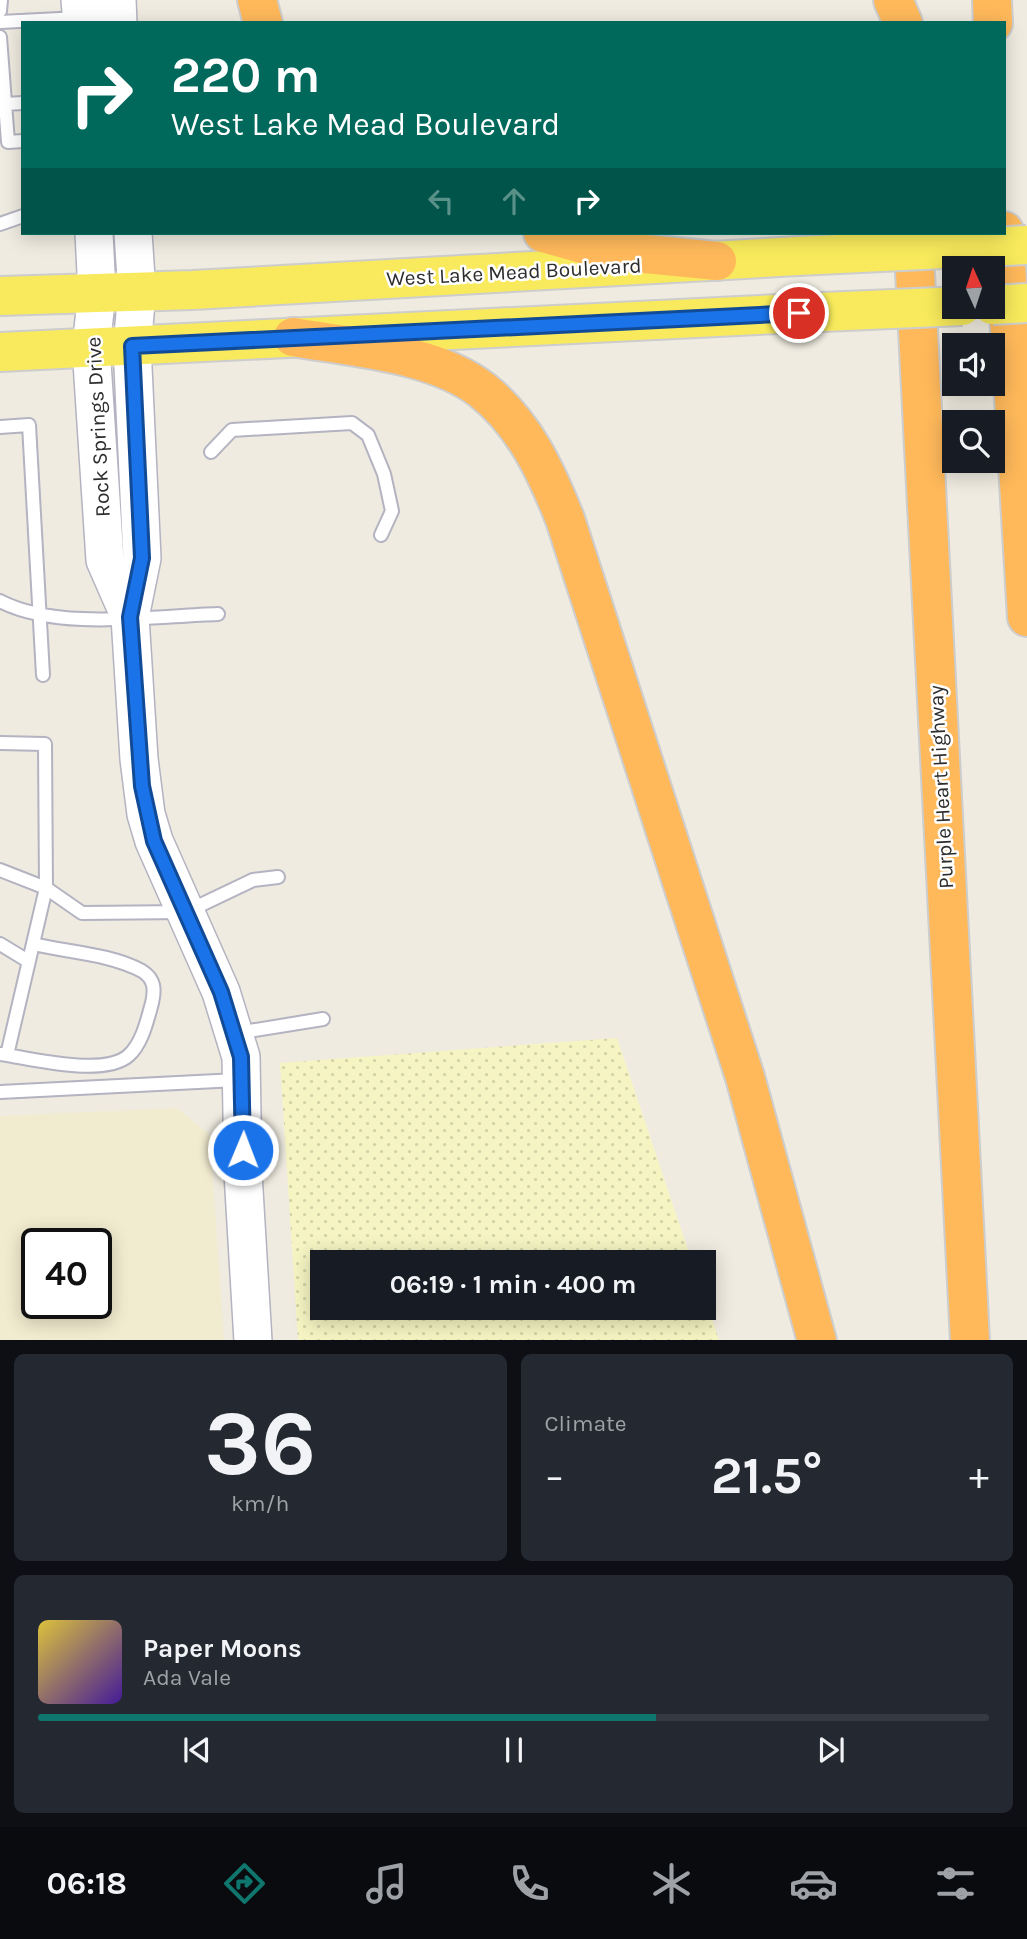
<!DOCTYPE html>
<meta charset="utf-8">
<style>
body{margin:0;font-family:Karla,sans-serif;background:#242831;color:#f1f3f6;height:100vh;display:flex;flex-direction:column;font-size:26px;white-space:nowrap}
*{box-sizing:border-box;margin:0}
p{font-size:23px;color:#9ea1a6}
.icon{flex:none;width:38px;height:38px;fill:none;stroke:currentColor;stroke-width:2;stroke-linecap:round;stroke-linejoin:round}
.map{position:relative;height:1340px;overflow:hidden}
.panel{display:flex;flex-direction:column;gap:14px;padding:14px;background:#0d0f14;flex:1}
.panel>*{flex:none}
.guide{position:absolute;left:21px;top:21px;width:985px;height:214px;border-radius:0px;box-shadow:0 4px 18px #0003;background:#00695c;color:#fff;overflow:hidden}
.needle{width:46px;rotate:357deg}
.tools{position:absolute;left:942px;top:256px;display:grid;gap:14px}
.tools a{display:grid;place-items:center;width:63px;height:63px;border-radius:0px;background:#171b24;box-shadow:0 4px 18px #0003;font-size:35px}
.speed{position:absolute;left:21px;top:1228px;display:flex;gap:14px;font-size:35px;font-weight:700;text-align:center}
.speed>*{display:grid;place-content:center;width:91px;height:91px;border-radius:50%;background:#171b24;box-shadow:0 4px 18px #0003;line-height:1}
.speed .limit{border:4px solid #111;border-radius:10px;background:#fff;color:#111}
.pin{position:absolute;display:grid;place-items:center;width:60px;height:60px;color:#fff;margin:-30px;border:4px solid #fff;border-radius:50%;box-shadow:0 2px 7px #0007}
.me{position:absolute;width:77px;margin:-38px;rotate:1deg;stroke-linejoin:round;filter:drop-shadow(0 0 5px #0008)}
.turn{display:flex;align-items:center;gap:24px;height:147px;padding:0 35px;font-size:32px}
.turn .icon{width:91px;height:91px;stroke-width:2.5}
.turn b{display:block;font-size:49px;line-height:60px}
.lanes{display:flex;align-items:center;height:66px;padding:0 35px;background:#0003;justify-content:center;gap:35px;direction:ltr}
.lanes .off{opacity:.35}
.big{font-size:52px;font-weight:700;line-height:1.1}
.panel .card{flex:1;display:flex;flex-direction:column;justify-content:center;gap:10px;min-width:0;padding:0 24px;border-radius:10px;background:#242831}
.panel .dial{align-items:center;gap:0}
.dial b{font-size:91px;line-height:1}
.song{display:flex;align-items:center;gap:21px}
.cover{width:84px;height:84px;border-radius:10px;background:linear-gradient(135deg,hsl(50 70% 55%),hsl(260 70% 35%))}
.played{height:7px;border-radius:4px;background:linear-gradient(90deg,#0f766e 65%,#363941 65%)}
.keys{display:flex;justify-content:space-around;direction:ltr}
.heat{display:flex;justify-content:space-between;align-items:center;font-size:38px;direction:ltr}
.panel .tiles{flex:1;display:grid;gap:14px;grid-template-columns:1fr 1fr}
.card:last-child{grid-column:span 2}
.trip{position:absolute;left:310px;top:1250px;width:406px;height:70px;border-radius:0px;background:#171b24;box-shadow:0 4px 18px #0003;font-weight:700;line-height:70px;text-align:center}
.tab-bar{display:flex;height:112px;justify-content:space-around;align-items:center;background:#090b0e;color:#9ea1a6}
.tab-bar .icon{width:49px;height:49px}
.tab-bar .active{color:#0f766e}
.tab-bar b{font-size:32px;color:#f1f3f6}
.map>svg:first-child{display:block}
.education{fill:#f1ebcf;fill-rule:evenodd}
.sand{fill:url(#sand-dots)}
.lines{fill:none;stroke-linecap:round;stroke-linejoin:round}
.lane-casing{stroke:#b3b3c1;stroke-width:16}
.secondary-casing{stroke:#b3b3c1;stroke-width:40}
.primary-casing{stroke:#cdcdcd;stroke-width:42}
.highway-casing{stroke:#cdcdcd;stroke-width:42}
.lane{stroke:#fff;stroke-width:12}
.secondary{stroke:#fff;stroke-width:37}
.primary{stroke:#f8ea5c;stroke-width:38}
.highway{stroke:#ffb95b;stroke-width:38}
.primary-bridge-casing{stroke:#cdcdcd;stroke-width:42;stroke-linecap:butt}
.primary-bridge{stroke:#f8ea5c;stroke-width:38}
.route-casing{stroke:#114b97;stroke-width:18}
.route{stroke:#1a73e8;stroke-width:12}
.labels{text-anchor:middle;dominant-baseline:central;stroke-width:5;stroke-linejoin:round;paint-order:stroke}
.street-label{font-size:21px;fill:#2d2d2d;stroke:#fff}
</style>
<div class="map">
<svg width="1027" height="1341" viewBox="0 0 1027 1341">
<defs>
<pattern id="sand-dots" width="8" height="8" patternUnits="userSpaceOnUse" patternTransform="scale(1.75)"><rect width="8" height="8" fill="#f5f4c2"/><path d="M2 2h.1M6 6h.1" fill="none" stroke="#d2d2a7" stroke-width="1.8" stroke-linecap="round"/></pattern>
</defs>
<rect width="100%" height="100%" fill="#efebe0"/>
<path class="education" d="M177 1108 210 1135 224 1340H0V1116ZM37 1244H96V1304H37Z"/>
<path class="sand" d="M617 1038 692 1262H322V1307H704V1295L719 1340H298L280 1063Z"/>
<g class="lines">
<defs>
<path id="lane" d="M0 11 1 0
M0 22 80 18
M0 37 8 142 23 141
M5 104 23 103
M0 224 23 216
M0 427 29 425 43 675
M211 452 232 430 352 423 368 435 384 474 392 511 381 535
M0 601C58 631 153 616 218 614
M0 743 45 744 46 888 7 1055 0 1054
M0 870 46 888 82 913 186 912 253 880 278 877
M0 944 28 961
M237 1033 323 1019
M7 1055C36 1060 104 1076 128 1056 142 1044 147 1021 152 1003 155 990 155 979 142 971 111 954 67 952 33 944
M0 1092 237 1080"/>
<path id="secondary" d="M80 0 82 23
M117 0 118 23
M94 233 97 293 91 347 105 560 130 617
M133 233 137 293 132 346 142 558 130 617 139 759 146 814 154 841 221 992 241 1057 243 1173 253 1341"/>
<path id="primary" d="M0 296 193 290 798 256
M0 352 799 313"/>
<path id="highway" d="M257 0 263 23
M893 0 903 23
M992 0 993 23
M1004 231 1027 617
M543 233 604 250 717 261
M913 233 970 1341
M293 337C350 347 435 353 482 390 524 423 546 471 565 519L745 1077 817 1341"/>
</defs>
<use href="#lane" class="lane-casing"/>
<use href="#secondary" class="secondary-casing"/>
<use href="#primary" class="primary-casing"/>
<use href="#highway" class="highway-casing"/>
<use href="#lane" class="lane"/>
<use href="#secondary" class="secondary"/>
<use href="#primary" class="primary"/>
<use href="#highway" class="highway"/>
<defs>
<path id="primary-bridge" d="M798 256 1027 245
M992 305 1027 303
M799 313 962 306"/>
</defs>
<use href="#primary-bridge" class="primary-bridge-casing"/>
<use href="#primary-bridge" class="primary-bridge"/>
</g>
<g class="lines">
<defs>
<path id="route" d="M243 1150 241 1057 221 992 154 841 142 786 130 617 142 558 132 346 799 313"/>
</defs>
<use href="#route" class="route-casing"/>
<use href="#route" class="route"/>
</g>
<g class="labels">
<g class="street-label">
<text transform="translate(514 272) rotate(-3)">West Lake Mead Boulevard</text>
<text transform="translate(98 427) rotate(-93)">Rock Springs Drive</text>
<text transform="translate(941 787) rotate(-93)">Purple Heart Highway</text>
</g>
</g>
</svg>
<div class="tools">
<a><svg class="needle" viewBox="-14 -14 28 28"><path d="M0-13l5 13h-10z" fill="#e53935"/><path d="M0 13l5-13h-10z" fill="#9ea1a6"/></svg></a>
<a><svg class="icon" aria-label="sound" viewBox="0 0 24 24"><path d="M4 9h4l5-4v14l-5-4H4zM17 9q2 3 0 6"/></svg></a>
<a><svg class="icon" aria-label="search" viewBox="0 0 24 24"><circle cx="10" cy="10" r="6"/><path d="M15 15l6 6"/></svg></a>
</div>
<div class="speed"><div class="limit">40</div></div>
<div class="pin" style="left:799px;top:313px;background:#d93025"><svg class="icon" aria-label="arrive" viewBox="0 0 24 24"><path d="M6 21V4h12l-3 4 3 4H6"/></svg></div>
<svg class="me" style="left:243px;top:1150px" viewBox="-20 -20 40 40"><circle r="17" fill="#1a73e8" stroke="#fff" stroke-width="3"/><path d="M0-11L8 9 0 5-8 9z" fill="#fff"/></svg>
<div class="trip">06:19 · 1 min · 400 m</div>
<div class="guide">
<div class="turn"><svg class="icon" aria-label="right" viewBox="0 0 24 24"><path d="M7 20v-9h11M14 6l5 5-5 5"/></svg><div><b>220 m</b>West Lake Mead Boulevard</div></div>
<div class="lanes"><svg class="icon off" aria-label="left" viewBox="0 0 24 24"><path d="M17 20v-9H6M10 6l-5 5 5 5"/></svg><svg class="icon off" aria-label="ahead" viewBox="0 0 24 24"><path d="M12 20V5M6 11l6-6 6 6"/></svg><svg class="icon" aria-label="right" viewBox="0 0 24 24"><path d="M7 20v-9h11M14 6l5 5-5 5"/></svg></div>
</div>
</div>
<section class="panel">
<div class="tiles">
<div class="card dial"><b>36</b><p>km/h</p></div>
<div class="card"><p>Climate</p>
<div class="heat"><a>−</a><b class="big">21.5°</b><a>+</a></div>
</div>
<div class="card">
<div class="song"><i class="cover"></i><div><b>Paper Moons</b><p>Ada Vale</p></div></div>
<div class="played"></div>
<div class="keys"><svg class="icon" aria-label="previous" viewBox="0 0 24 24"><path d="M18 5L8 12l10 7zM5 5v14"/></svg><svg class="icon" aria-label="pause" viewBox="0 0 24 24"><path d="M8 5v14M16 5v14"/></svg><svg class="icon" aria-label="next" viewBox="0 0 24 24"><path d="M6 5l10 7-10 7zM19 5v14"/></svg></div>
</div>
</div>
</section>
<nav class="tab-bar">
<b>06:18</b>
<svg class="icon active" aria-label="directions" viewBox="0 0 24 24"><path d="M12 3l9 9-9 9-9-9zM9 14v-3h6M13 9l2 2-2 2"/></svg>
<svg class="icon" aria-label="music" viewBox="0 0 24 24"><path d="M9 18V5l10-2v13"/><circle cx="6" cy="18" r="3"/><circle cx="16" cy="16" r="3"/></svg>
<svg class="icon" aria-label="phone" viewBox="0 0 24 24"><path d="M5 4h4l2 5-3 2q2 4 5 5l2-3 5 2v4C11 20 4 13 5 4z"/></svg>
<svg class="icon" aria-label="climate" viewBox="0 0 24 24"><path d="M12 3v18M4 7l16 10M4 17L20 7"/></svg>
<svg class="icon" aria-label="car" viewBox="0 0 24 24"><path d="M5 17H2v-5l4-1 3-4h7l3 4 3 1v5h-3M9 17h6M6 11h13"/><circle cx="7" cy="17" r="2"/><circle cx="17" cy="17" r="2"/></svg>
<svg class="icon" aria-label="filters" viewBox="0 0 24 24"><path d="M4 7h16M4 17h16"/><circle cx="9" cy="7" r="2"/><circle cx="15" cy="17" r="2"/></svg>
</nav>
